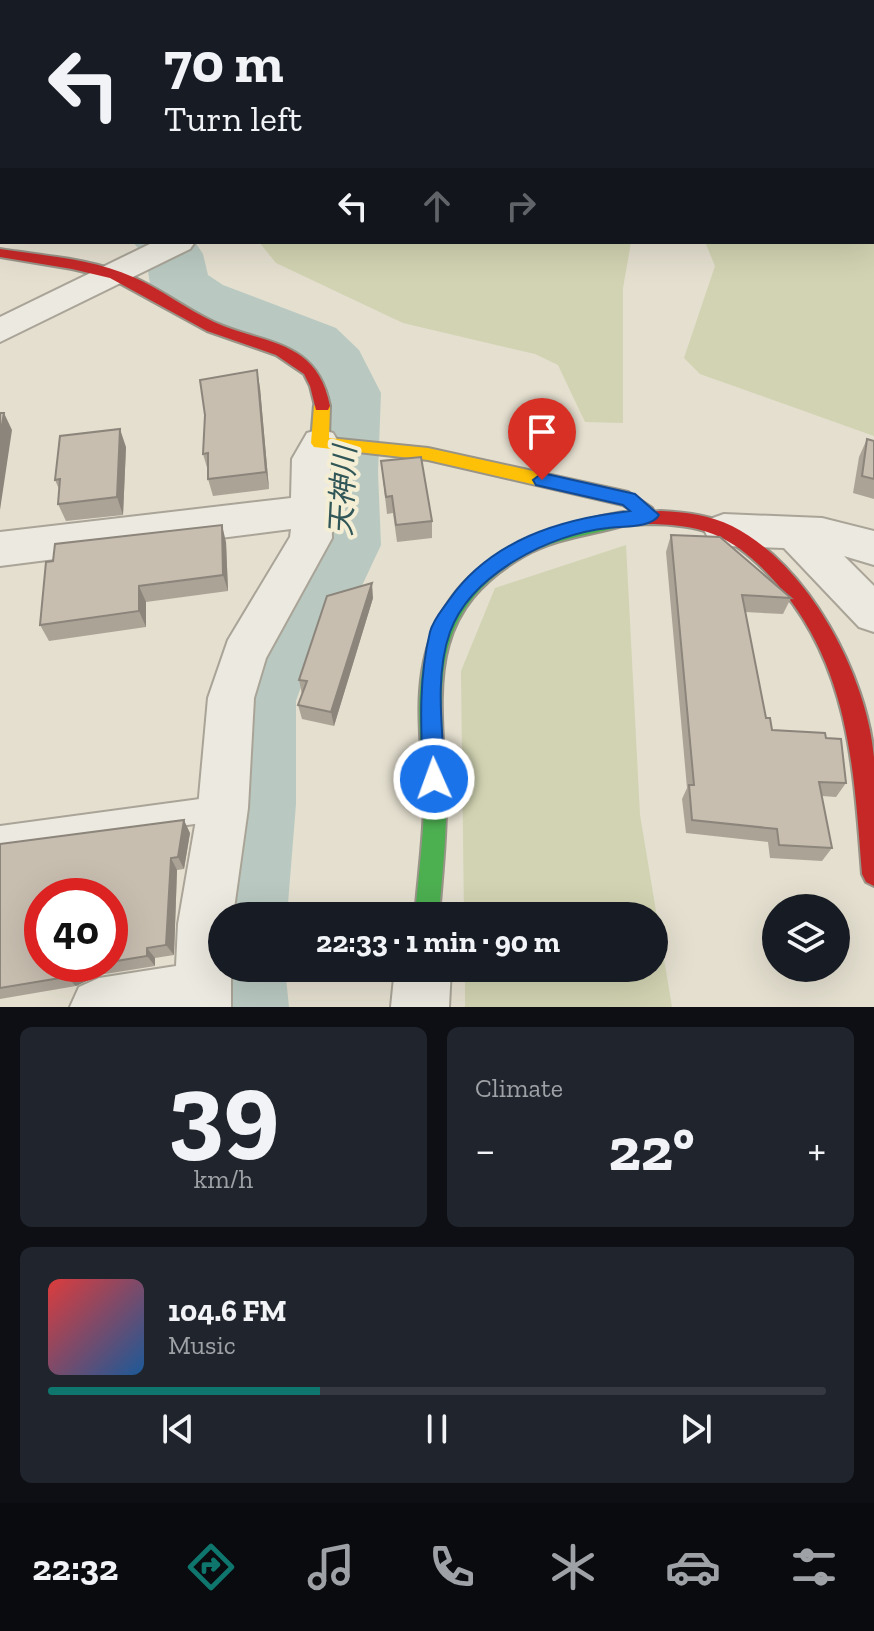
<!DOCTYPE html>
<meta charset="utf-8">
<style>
body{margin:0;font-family:"Zilla Slab","Noto Sans JP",serif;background:#20242c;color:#f1f3f6;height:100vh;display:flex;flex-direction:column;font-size:30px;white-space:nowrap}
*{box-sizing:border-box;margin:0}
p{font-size:26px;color:#9ea1a6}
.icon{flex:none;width:44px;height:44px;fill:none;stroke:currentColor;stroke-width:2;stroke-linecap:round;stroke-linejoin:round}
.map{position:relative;height:1007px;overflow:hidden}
.drawer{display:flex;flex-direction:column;gap:20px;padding:20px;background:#0d0f14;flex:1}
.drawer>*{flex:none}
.hud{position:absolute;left:0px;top:0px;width:874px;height:244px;box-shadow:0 8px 32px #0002;background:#171b24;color:#f1f3f6;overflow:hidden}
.tools{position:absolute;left:762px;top:894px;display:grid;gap:16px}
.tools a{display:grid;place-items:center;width:88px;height:88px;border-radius:50%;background:#171b24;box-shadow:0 8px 32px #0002;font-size:40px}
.speed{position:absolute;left:24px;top:878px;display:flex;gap:16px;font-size:40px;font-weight:700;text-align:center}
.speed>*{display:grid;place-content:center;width:104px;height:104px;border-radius:50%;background:#171b24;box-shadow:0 8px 32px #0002;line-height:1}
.speed .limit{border:12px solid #d22;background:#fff;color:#111}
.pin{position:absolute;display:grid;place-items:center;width:68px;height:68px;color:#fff;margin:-82px -34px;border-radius:50% 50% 50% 0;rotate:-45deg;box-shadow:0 0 8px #0007}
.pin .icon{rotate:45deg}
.me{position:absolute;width:88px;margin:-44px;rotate:358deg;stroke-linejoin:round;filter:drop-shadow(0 0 6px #0008)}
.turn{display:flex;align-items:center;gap:28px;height:168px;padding:0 32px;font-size:36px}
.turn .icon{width:104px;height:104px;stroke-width:2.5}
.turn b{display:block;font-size:56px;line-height:68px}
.lanes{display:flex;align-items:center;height:76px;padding:0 32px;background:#0003;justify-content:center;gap:40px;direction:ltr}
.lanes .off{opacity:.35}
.big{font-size:60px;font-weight:700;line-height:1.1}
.drawer .widget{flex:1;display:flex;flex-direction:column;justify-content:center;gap:12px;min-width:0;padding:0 28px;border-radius:12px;background:#20242c}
.drawer .dial{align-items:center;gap:0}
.dial b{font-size:104px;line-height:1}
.song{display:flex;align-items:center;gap:24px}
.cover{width:96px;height:96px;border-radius:12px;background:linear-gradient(135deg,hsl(0 70% 55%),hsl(210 70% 35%))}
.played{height:8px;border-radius:4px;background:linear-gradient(90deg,#0f766e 35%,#363941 35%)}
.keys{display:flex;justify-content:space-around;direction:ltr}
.heat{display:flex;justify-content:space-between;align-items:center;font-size:44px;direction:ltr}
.drawer .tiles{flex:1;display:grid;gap:20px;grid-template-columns:1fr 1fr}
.widget:last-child{grid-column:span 2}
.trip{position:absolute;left:208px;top:902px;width:460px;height:80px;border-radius:40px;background:#171b24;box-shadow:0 8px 32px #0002;font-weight:700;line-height:80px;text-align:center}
.dock{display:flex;height:128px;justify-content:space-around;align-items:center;background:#090b0e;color:#9ea1a6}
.dock .icon{width:56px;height:56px}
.dock .active{color:#0f766e}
.dock b{font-size:36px;color:#f1f3f6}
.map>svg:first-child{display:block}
.green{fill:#d1d3b2}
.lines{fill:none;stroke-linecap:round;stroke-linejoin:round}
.river{fill:#b9c9c1;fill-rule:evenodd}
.lane-casing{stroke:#a9a497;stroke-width:4}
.street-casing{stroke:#a9a497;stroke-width:4}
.fast-casing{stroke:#999488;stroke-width:4}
.slow-casing{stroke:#999488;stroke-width:4}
.jam-casing{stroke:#999488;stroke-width:4}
.lane{fill:#ece9e0;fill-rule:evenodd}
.street{fill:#ece9e0;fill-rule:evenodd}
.fast{fill:#4caf50;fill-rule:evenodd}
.slow{fill:#ffc107;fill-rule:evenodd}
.jam{fill:#c62828;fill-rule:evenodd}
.wall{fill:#aca397;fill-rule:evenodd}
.shaded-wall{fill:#8c857b}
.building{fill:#c8beb0;stroke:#8c857b;stroke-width:2}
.route{fill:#1a73e8;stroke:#114b97;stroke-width:2}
.labels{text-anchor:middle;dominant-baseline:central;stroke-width:8;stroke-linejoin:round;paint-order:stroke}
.water-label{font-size:30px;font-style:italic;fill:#305657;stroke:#f4eed5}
</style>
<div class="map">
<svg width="874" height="1007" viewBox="0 0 874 1007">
<rect width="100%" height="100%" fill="#e4dfcf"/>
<path class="green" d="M229 0H874V436L700 374 684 358 715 266 705 242H872V2Z
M259 242H631L623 288V423L585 422 558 365 535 354 403 323 276 263Z
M626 545 640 815 672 1007H465V968H654V916H464L461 671 495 588Z"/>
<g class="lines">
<path class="river" d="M133 242H195L203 254 208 275 223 285 336 328 359 350 381 393 378 472 381 545 359 592 310 661 296 701V804L287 916H222V968H285L289 1007H183L181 968 195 935 187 916 204 804 210 701 245 620 305 545 306 472 313 393 307 375 290 358 179 313 159 297 150 284 146 258Z"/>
<defs>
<path id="lane" d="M222 796 231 799 235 808 231 817 222 820 0 852V826Z"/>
<path id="street" d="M154 242H195L190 249 0 342V317Z
M320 429 333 433 339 443 330 459 332 538 266 658 254 698 248 808 233 916H222V968H231V1007H70L79 987 99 978 176 966 178 924 198 808 208 698 228 640 290 537 291 529 0 566V532L291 498 292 459 307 433Z
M724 514 822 518 874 531V565L844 556 874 586V632L859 627 784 548 724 546 710 541 704 530 710 519Z
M395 968H451L449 1007H391Z"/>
<path id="fast" d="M623 512 629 514 632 519 629 524C594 535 558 537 524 556 422 615 442 694 446 794 447 835 442 875 439 916H415C418 880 423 843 424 807 424 769 417 730 420 691 428 572 518 530 623 512Z"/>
<path id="slow" d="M322 400 330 406 329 438 428 448 628 492 652 508 655 513 652 518 646 520 623 505 428 460 314 447 311 443 314 406Z"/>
<path id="jam" d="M0 249C44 256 91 258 133 277 161 289 186 309 214 322 265 345 317 339 330 406L328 410H316L310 386 304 374 276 355 207 331 110 278 72 269 0 257Z
M661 511C685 512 710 515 732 526 808 564 867 675 874 757 874 800 874 844 874 886L866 882 862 874C854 773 850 673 783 591 764 568 741 545 713 534 693 526 668 524 647 524 636 525 626 527 617 524L614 519 617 514Z"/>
</defs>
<use href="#lane" class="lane-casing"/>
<use href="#street" class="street-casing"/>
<use href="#fast" class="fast-casing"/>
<use href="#slow" class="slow-casing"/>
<use href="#jam" class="jam-casing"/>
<use href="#lane" class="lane"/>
<use href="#street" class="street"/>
<use href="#fast" class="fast"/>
<use href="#slow" class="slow"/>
<use href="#jam" class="jam"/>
</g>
<path class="wall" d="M0 15H2V203H0Z
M260 388 269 489 213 496 208 479V471L203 454Z
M867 439 874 441V499L853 493 859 457Z
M126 447 123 515 66 521 58 504 59 489 55 480Z
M381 461 432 521V538L397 542 393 513 387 514Z
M671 535 791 598 783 614 745 612 766 718 772 730 826 738 846 783 836 797 822 796 832 848 822 861 770 858 768 842 686 833 682 799 687 788 666 552Z
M226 542 228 591 146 602V627L49 641 40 625Z
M373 598 334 726 302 719 298 705 302 695 299 680Z
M190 833 184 869 177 870 174 955 155 958V966L99 975 76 986 0 999V844ZM110 896V964H42Z"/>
<path class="shaded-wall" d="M257 370 260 388 269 489 266 472Z
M4 413 12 430 0 510V436Z
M120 429 126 447 123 515 117 497Z
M222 525 226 542 228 591 223 575Z
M372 583 373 598 334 726 331 712Z
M139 586 146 602V627L139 611Z
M184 820 190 833 184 869 178 857Z
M171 858 177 870 174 955 166 945Z
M147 948 155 958V966L147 956Z
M89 965 99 975 76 986 66 977Z"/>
<path class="building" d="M85 0H190L191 2 76 1Z
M0 15H2V189L0 188Z
M257 370 266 472 208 479V453L203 454 205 415 200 380Z
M0 413H4L0 436Z
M120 429 117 497 58 504 60 479 55 480 60 436Z
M867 439 874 441V479L862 476Z
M421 457 432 521 396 525 392 496 386 497 381 461Z
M222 525 223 575 139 586V611L40 625 46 562 53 561 55 544Z
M671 535 720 537 791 598 742 595 766 718H770L772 730 825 733 826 738 841 739 846 783 819 782 832 848 779 845 777 829 692 820 689 785H694Z
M372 583 331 712 298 705 307 681 299 680 327 596Z
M184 820 178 857 171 858 166 945 147 948V956L110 962V896H42V964H95L89 965 66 977 0 988V844Z"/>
<path class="route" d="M542 473 635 494 659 515C652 528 622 526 608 528 550 534 471 574 450 632 434 677 443 732 445 779L442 787 434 790 426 787 423 779C421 729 418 681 430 632 433 620 442 610 449 600 491 540 560 519 630 511L623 505 536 485 533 480Z"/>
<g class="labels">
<g class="water-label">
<text transform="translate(343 491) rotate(-87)">天神川</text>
</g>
</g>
</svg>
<div class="tools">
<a><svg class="icon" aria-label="layers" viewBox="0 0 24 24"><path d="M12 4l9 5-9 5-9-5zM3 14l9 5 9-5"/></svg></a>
</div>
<div class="speed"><div class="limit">40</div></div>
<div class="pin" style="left:542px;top:480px;background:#d93025"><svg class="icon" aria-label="arrive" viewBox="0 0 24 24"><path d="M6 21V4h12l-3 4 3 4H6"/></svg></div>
<svg class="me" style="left:434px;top:779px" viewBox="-20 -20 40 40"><circle r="17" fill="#1a73e8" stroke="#fff" stroke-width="3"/><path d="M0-11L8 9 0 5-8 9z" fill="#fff"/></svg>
<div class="trip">22:33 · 1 min · 90 m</div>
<div class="hud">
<div class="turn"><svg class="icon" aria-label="left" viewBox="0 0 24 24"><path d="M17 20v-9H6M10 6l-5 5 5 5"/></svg><div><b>70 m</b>Turn left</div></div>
<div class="lanes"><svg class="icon" aria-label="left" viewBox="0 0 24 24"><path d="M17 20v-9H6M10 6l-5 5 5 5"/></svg><svg class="icon off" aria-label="ahead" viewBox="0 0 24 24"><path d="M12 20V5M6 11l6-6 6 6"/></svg><svg class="icon off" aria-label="right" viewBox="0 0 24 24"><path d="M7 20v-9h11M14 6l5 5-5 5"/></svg></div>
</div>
</div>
<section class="drawer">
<div class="tiles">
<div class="widget dial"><b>39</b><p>km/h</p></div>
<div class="widget"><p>Climate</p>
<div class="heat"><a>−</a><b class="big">22°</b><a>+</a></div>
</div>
<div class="widget">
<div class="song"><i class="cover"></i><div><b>104.6 FM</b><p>Music</p></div></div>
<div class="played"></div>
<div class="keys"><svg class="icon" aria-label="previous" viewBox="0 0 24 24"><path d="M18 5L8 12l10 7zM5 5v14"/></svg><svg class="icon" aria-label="pause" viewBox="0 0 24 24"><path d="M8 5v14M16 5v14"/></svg><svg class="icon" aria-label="next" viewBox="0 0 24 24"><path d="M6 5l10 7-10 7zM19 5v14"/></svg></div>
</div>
</div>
</section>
<nav class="dock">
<b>22:32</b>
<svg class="icon active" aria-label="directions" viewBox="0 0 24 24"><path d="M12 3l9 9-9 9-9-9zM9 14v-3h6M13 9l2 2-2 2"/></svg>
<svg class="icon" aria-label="music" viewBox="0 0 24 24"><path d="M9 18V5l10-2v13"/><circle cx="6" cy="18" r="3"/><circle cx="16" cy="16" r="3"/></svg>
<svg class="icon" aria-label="phone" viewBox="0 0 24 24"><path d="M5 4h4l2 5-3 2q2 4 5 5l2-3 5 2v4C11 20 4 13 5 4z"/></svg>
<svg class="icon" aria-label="climate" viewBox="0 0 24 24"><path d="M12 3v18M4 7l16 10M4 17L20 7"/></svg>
<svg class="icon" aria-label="car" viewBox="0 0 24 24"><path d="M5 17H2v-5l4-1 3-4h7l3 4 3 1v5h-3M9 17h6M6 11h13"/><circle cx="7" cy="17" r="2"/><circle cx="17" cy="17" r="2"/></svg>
<svg class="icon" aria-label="filters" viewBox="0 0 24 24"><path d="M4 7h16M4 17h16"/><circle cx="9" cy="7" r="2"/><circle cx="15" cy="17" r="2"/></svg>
</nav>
